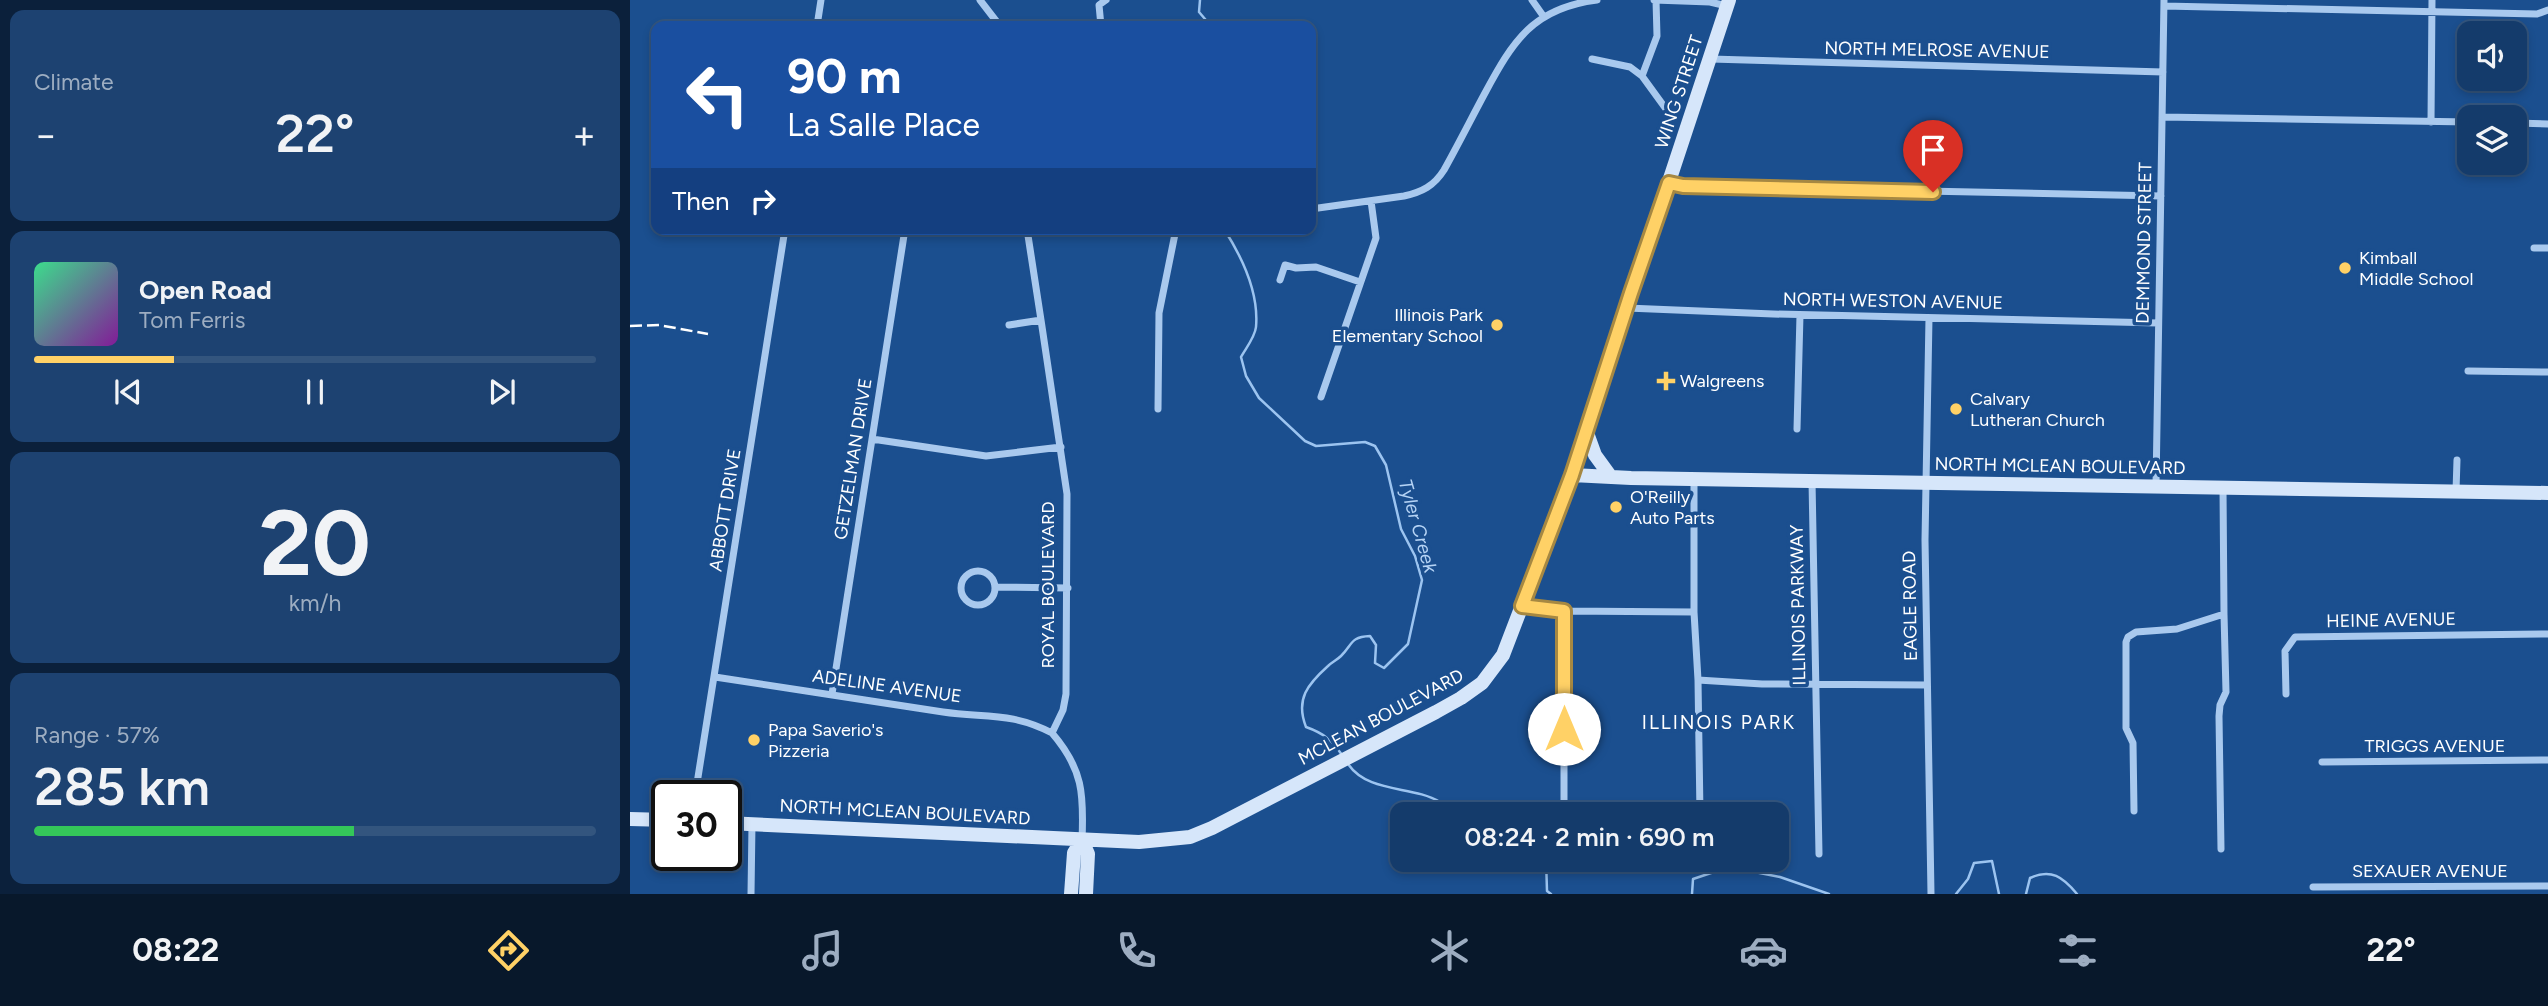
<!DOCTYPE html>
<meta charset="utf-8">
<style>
body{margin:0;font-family:Figtree,sans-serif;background:#1d4271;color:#f1f3f6;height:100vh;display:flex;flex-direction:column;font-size:26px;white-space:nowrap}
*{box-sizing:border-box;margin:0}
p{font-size:23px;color:#9dadc1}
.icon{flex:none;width:38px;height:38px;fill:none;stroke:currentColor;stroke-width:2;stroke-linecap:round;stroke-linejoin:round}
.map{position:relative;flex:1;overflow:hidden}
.side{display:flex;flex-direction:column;gap:10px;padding:10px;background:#0b203b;width:630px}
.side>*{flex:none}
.banner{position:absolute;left:21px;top:21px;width:665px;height:214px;border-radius:14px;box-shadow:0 4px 10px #0003,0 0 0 2px #33557e;background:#1a4fa0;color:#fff;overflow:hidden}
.fabs{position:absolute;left:1827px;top:21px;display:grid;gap:14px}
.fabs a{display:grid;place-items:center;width:70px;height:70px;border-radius:14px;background:#143b6b;box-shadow:0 4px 10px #0003,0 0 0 2px #33557e;font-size:35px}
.speed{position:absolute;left:21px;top:780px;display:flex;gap:14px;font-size:35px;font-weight:700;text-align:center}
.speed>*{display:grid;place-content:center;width:91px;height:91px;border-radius:50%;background:#143b6b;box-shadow:0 4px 10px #0003,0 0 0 2px #33557e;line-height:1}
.speed .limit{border:4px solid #111;border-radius:10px;background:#fff;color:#111}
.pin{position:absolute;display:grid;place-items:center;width:60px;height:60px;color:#fff;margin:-72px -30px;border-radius:50% 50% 50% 0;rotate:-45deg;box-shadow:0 0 7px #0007}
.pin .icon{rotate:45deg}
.me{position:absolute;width:77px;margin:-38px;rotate:0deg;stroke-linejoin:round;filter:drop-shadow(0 0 5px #0008)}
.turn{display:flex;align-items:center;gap:24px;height:147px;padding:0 21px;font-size:32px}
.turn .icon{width:91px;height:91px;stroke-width:2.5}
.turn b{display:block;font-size:49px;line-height:60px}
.then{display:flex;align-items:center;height:66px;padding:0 21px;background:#0003;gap:14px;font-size:26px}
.big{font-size:52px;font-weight:600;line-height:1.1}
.side .widget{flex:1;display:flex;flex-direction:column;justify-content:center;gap:10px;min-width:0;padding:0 24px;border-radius:14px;background:#1d4271}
.side .dial{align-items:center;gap:0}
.dial b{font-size:91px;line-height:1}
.song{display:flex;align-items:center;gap:21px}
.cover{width:84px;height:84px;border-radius:10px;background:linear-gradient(135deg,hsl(150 70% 55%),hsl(290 70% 35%))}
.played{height:7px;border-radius:4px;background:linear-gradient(90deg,#ffd166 25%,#33557e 25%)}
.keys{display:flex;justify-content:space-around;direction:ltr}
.heat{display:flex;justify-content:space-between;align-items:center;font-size:38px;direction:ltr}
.charge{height:10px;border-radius:5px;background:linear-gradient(90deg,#34c759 57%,#33557e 0)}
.trip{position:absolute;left:760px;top:802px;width:399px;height:70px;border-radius:14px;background:#143b6b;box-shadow:0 4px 10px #0003,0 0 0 2px #33557e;font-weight:600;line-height:70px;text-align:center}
.dock{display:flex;height:112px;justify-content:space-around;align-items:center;background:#08182b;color:#9dadc1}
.dock .icon{width:49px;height:49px}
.dock .selected{color:#ffd166}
.dock b{font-size:32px;color:#f1f3f6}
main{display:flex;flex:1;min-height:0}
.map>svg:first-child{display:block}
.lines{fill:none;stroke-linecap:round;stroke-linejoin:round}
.stream{stroke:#9cc4f0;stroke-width:2.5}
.street{stroke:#a9c9ee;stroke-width:7}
.secondary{stroke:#d6e6fa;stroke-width:14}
.rail{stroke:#fff;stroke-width:2.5;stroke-dasharray:12 5;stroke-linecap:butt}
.route-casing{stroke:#a68842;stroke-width:18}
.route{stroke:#ffd166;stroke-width:12}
.poi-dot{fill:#ffd166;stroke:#1b4f8f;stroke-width:2.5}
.labels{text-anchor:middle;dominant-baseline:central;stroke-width:7;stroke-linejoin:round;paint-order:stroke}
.street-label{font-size:18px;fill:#fff;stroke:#1b4f8f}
.poi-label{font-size:18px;fill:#fff;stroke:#1b4f8f;text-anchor:start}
.water-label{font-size:19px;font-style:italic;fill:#b5d3f5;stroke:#1b4f8f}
.neighbourhood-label{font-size:19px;letter-spacing:2px;fill:#fff;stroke:#1b4f8f}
</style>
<main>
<section class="side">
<div class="widget"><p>Climate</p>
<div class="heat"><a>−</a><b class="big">22°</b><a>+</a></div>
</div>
<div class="widget">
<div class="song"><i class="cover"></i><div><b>Open Road</b><p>Tom Ferris</p></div></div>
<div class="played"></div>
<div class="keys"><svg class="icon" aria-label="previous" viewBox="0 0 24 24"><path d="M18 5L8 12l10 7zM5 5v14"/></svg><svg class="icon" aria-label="pause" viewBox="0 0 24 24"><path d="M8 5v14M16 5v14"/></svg><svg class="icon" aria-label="next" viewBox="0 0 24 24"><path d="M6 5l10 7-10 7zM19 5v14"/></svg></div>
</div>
<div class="widget dial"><b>20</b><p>km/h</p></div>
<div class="widget"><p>Range · 57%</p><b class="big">285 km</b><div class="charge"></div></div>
</section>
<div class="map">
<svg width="1918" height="894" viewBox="0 0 1918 894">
<rect width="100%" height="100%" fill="#1b4f8f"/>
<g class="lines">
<path class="stream" d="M570 0 569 12 581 26
M594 229C612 257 629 293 626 327 625 337 616 348 611 357L616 376 629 398 675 441 686 446 735 442 745 446 756 465 771 529 785 556 792 580 778 644 754 668 745 663 746 645 740 636C720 637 723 644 711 656 707 660 702 662 698 666 678 684 665 699 676 727 693 733 702 740 712 755
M718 764C739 794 782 785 810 802 815 804 819 810 822 814
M916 859 917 891 921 894
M1062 894 1063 879 1099 867 1150 877 1199 894
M1326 894 1338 879 1344 863 1362 861 1369 894
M1396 894 1400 878C1421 868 1433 877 1447 894"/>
<path class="street" d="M350 0 370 26
M902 0 914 17
M1024 0 1080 2 1097 6
M1026 0 1027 36 1012 76 1036 109
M1534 6 1907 14 1918 10
M187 26 191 0
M471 26 469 5 476 0
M962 59 1000 67 1012 76
M1081 59 1533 72
M1532 117 1839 122
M1801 122 1802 0
M1885 123 1918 124
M1039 183 1053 186 1531 196
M681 209 774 196C792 192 804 186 814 170 828 145 841 119 855 93 883 41 903 8 967 0
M397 229 411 320
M1904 248H1918
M650 280 655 265 666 268 686 267 730 282
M997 308 1143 314 1528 323
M1299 318 1295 540 1301 894
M379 325 411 320 437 494 436 694 433 710 422 733C453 769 454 794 452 840
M1838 371 1918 372
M691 397 746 238 741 201
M528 409 529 313 546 229
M1167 429 1170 315
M242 439 356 456 431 447
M1064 479V612L1068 680 1070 814
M1182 481 1189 854
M1526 486 1534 0
M1826 491 1827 460
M331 588a17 17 0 1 1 34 0a17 17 0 1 1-34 0Z
M365 587 438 588
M892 606 934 611 1064 612
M934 611V814
M85 677C161 688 237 701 313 712 355 718 382 712 422 733
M1068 680 1132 684 1297 685
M202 694 275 229
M1656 694 1655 651 1665 637 1918 634
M1692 762 1918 760
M65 796 155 229
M1504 811 1503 743 1496 728V642L1498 637 1506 632 1547 629 1594 614 1593 488
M1591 849 1589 716 1590 705 1596 692 1594 614
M1683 887 1918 886
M121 894 122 824"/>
<path class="secondary" d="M956 430 965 455 981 477
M942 475 1001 478 1918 493
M0 819 37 820
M96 823 509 842 560 837 582 828 806 712 831 698 852 683 873 655 942 475 1099 0
M452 840 458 854 456 894
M441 894 444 853 452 840"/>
<path class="rail" d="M0 326 29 325 78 334"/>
</g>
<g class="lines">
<defs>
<path id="route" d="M934 729V611L892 606 942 475 1001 293 1039 183 1053 186 1303 192"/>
</defs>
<use href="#route" class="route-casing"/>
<use href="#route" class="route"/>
</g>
<g class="poi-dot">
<circle cx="1715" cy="268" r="7"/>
<circle cx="867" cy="325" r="7"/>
<path d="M1032.5 370.5h7v7h7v7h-7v7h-7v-7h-7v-7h7z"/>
<circle cx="1326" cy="409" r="7"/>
<circle cx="986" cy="507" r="7"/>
<circle cx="124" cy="740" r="7"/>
</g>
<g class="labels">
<g class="street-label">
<text transform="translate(1307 50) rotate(1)">NORTH MELROSE AVENUE</text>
<text transform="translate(1049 92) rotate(-72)">WING STREET</text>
<text transform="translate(1514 243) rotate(-89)">DEMMOND STREET</text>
<text transform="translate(1263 301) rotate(1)">NORTH WESTON AVENUE</text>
<text transform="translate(223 459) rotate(-81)">GETZELMAN DRIVE</text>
<text transform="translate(1430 466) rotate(1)">NORTH MCLEAN BOULEVARD</text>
<text transform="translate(95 510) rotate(-81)">ABBOTT DRIVE</text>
<text transform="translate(418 585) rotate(-90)">ROYAL BOULEVARD</text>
<text transform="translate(1168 605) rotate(-91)">ILLINOIS PARKWAY</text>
<text transform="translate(1280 606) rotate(-91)">EAGLE ROAD</text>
<text transform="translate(1761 620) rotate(-1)">HEINE AVENUE</text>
<text transform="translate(257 686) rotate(8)">ADELINE AVENUE</text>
<text transform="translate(751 717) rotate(-28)">MCLEAN BOULEVARD</text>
<text x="1805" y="746">TRIGGS AVENUE</text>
<text transform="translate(275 812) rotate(3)">NORTH MCLEAN BOULEVARD</text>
<text x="1800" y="871">SEXAUER AVENUE</text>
</g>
<g class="poi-label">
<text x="1729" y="258">Kimball<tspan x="1729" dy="21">Middle School</tspan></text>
<text x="853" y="315" text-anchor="end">Illinois Park<tspan x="853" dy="21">Elementary School</tspan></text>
<text x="1050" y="381">Walgreens</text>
<text x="1340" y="399">Calvary<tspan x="1340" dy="21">Lutheran Church</tspan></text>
<text x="1000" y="497">O'Reilly<tspan x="1000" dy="21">Auto Parts</tspan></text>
<text x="138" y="730">Papa Saverio's<tspan x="138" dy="21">Pizzeria</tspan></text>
</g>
<g class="water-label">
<text transform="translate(788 526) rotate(74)">Tyler Creek</text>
</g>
<g class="neighbourhood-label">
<text x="1089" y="722">ILLINOIS PARK</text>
</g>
</g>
</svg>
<div class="fabs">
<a><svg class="icon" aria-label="sound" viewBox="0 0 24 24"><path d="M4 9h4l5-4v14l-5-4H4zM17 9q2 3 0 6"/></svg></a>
<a><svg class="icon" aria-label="layers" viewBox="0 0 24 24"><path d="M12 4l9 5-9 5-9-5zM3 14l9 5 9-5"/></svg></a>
</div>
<div class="speed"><div class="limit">30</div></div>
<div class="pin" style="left:1303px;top:192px;background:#d93025"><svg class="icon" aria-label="arrive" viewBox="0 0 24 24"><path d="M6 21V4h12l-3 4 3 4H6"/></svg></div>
<svg class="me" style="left:934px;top:729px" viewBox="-20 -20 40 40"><circle r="19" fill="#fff"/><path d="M0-13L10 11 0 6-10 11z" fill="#ffd166"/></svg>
<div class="trip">08:24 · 2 min · 690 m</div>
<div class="banner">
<div class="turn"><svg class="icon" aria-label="left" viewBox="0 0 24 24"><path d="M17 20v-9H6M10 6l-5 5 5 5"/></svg><div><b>90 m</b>La Salle Place</div></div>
<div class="then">Then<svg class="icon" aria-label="right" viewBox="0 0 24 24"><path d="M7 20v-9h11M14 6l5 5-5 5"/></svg></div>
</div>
</div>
</main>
<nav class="dock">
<b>08:22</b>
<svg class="icon selected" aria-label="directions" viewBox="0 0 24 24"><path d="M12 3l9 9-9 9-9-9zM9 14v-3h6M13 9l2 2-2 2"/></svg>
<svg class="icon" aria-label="music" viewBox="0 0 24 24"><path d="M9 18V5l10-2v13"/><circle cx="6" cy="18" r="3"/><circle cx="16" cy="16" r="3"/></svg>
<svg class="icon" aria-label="phone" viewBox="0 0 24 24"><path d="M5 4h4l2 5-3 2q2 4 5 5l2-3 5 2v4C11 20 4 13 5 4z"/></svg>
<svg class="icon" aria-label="climate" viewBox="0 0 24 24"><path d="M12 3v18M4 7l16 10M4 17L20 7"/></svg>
<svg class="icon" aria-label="car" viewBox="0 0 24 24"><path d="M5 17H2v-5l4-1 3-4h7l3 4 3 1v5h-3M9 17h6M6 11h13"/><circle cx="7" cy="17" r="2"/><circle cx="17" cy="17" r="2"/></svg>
<svg class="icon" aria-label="filters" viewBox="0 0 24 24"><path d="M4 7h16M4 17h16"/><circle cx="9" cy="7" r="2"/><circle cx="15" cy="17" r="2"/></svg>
<b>22°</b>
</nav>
